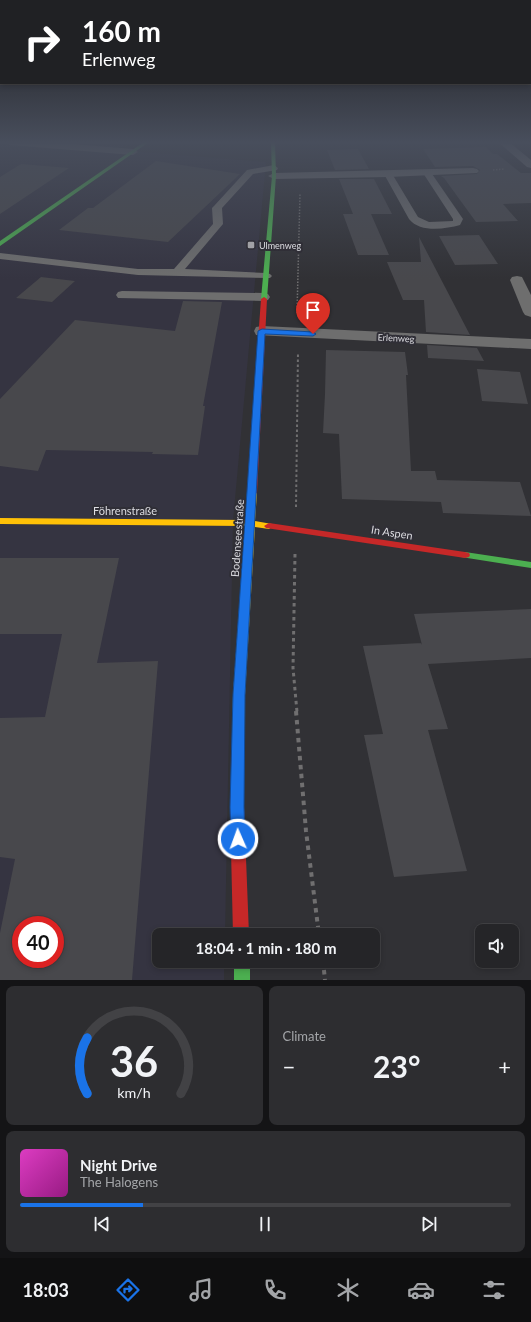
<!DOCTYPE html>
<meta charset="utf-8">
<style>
body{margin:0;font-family:Lato,sans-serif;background:#2d2d30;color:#f1f3f6;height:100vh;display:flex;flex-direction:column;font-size:15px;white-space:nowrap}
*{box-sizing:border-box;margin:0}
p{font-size:13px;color:#a3a5a8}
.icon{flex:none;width:22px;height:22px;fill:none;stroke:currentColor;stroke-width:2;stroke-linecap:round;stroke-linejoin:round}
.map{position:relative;height:980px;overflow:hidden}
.sheet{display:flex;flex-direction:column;gap:6px;padding:6px;background:#141416;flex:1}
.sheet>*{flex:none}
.hud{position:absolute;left:0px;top:0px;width:531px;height:84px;box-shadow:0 2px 6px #0003,0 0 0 1px #424245;background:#202124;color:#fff;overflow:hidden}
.tools{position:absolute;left:475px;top:924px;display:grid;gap:8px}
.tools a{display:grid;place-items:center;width:44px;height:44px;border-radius:8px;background:#252528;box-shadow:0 2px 6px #0003,0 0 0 1px #424245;font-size:20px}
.speed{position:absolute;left:12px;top:916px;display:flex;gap:8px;font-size:20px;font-weight:700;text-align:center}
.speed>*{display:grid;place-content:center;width:52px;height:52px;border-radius:50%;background:#252528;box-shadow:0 2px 6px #0003,0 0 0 1px #424245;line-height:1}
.speed .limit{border:6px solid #d22;background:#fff;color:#111}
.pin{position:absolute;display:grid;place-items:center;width:34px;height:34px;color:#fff;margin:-41px -17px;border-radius:50% 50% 50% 0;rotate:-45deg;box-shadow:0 0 4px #0007}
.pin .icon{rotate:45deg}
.me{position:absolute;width:44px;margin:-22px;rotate:358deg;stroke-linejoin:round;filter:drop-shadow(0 0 3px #0008)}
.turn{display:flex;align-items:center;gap:14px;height:84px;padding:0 16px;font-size:18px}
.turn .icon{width:52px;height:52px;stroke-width:2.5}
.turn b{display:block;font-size:28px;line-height:34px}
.big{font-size:30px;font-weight:700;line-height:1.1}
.sheet .card{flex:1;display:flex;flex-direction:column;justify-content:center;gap:6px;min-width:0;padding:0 14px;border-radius:8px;background:#2d2d30}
.sheet .dial{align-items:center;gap:0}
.dial svg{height:104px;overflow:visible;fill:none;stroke:#424245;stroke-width:7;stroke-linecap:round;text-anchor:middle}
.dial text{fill:#f1f3f6;stroke:none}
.song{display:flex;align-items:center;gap:12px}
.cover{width:48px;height:48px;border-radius:6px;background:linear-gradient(135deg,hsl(310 70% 55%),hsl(310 70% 35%))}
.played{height:4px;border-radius:2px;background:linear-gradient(90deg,#1a73e8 25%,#424245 25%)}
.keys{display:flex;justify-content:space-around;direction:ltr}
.heat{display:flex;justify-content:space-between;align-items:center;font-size:22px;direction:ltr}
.sheet .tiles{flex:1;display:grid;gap:6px;grid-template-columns:1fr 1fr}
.card:last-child{grid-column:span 2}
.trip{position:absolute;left:152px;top:928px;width:228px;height:40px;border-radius:8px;background:#252528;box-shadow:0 2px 6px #0003,0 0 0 1px #424245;font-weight:700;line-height:40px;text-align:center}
.dock{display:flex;height:64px;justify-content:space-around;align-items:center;background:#0f0f10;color:#a3a5a8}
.dock .icon{width:28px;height:28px}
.dock .active{color:#1a73e8}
.dock b{font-size:18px;color:#f1f3f6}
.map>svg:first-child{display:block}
.built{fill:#353441;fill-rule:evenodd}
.building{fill:#48484c;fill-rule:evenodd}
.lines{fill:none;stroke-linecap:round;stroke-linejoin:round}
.path-far3{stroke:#706f70;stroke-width:1.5;stroke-dasharray:1.5 1.5;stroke-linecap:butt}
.path-far2{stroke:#706f70;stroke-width:2;stroke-dasharray:2.5 2.5;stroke-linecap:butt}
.path-far1{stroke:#706f70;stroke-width:3;stroke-dasharray:3.5 3.5;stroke-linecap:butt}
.path{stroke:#706f70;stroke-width:4;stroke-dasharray:4.5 4.5;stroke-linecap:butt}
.lane{fill:#6e6e6e;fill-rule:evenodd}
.street{fill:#6e6e6e;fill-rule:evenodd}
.fast{fill:#4caf50;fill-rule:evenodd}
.slow{fill:#ffc107;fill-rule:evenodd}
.jam{fill:#c62828;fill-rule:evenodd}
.route{fill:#1a73e8;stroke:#114b97}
.poi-dot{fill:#a1a1a5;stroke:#302f37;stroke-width:1.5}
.labels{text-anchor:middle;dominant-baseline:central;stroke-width:4;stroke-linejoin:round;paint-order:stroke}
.far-poi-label{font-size:9px;fill:#dddde2;stroke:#302f37;text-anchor:start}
.far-street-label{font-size:9px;fill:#dddde2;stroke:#302f37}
.street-label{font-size:11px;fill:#dddde2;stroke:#302f37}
</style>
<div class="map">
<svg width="531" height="980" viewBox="0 0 531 980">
<rect width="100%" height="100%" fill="#313135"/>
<path class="built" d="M0 142H130L117 150 266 162 233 521 225 935H159V961H224V980H0ZM21 925H55V959H21Z"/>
<path class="building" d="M486 147 493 154H497L521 173H531V203L503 204 518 221 476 222 444 178 441 176 477 174 480 170 473 166 435 167 423 149Z
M358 149 369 169 335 170 327 150Z
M156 161 240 174 168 242 59 230 88 208H93Z
M21 164 69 168 0 214V177Z
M339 179H374L392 214H353Z
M343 214H371L389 255H358Z
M479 235 498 264 455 265 439 236Z
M419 237 470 335 426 332 424 300H403L387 262H421Z
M41 277 75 281 52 302 16 298Z
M183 301 222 302 203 406H205L198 455 152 454 153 452 46 450 38 471 0 466V399L75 320 175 331Z
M427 345 477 348 484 361 428 358Z
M326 350 405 352 408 375H406L411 471H435L437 480 520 482 531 516 443 513 441 502 342 499 339 434 323 433 325 394Z
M477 369 520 372 528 404 482 401Z
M0 558H119L97 663 158 661 132 980H0V933L15 859 0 857V718L45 717 62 634H0ZM21 925H55V959H21Z
M531 609V658L428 664 448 729 428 730 467 871 394 877 364 735 383 734 363 646 422 643V645L414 614Z"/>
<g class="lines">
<path class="path-far3" d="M493 170 504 169
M297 313 300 194"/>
<path class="path-far2" d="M296 507 298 352"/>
<path class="path-far1" d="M295 554 293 668 297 712"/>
<path class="path" d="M296 711 306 831 319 935
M323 961 325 980"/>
<path class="lane" d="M274 165 278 168 277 170 253 174 222 208 223 224 185 269 266 273 270 274 272 276 270 278 138 275 0 259V253L138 269H174L213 224 212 208 214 206 247 170Z
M427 170 430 171 463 219 460 225C445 229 420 233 409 219L384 174 388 171 391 172 418 217 429 222 453 221V219L423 173Z
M122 291 264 293 268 294 270 297 268 300 264 301 118 298 116 295 118 292Z"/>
<path class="street" d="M5 142H49L133 149 138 152 133 155 10 145Z
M498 142H509L531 160V168L527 167Z
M473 168 477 169 479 171 477 173 388 177 274 179 268 176 274 173Z
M517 276 522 277 531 295V317L525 315 523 312 510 280 512 277Z
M262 326 531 339V349L256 335 254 331 256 327Z"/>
<path class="fast" d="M144 142H149L0 246V241Z
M271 142H275L276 176 267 299 264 301 261 299 272 176Z
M465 552 531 562V568L461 557 460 555 461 553Z
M234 961H250V980H234Z"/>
<path class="slow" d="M252 490 257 493 255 521 272 524 274 526 269 529 255 527 245 695 244 742 242 746 238 747 234 746 232 742 233 695 245 526 0 524V518L246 520 247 493Z"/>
<path class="jam" d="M264 297 267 299 257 493 252 496 247 493 261 299Z
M269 523 465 552 469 553 470 555 469 557 465 558 266 528 264 526Z
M238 737 242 738 244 742V807L249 935H233L230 807 232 742 234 738Z"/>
</g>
<linearGradient id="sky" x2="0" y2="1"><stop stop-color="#1b1b1d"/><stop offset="0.51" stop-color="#484e5c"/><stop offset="1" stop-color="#484e5c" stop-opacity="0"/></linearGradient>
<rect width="531" height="279" fill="url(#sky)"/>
<path class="route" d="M262 329 313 332 316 334 313 336 265 334 245 695 244 807 245 839 243 844 238 846 233 844 231 839 230 807 233 695 258 331Z"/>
<rect class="poi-dot" x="247" y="241" width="8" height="8" rx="2"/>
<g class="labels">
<g class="far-poi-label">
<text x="259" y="245">Ulmenweg</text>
</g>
<g class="far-street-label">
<text transform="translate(396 338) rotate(3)">Erlenweg</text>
</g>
<g class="street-label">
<text x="125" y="510">Föhrenstraße</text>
<text transform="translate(392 532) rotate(9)">In Aspen</text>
<text transform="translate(237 538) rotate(-86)">Bodenseestraße</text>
</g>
</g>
</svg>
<div class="tools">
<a><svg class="icon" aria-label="sound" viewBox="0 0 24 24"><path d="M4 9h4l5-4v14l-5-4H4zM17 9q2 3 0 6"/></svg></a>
</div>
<div class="speed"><div class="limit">40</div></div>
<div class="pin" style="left:313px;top:334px;background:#d93025"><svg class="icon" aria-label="arrive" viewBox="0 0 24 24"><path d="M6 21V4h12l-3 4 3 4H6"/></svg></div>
<svg class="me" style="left:238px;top:839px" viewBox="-20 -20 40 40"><circle r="17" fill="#1a73e8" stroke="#fff" stroke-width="3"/><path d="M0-11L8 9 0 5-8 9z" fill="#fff"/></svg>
<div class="trip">18:04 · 1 min · 180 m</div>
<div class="hud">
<div class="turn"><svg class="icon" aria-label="right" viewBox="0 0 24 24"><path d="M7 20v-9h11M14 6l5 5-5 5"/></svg><div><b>160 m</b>Erlenweg</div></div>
</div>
</div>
<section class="sheet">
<div class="tiles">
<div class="card dial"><svg viewBox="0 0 100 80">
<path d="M14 69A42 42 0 1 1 86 69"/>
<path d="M14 69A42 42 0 0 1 14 26" stroke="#1a73e8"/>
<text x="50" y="56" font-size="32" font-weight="700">36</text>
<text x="50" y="72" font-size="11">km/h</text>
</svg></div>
<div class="card"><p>Climate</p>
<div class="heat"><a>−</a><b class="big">23°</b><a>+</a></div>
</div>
<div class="card">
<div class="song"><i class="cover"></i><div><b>Night Drive</b><p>The Halogens</p></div></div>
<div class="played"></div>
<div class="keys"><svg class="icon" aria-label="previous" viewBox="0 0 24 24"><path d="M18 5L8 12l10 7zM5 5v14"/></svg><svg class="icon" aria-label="pause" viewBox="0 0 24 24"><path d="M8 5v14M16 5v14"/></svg><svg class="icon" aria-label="next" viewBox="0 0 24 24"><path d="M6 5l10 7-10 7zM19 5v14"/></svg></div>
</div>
</div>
</section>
<nav class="dock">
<b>18:03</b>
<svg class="icon active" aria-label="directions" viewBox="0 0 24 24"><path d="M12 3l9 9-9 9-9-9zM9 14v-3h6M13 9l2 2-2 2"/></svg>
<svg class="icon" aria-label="music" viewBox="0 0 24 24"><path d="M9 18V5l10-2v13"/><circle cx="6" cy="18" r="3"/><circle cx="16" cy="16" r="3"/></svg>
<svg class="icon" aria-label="phone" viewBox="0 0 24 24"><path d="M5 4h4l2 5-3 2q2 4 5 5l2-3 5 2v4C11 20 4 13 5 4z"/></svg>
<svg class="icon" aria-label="climate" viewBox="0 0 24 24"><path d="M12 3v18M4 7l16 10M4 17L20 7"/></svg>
<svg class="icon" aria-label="car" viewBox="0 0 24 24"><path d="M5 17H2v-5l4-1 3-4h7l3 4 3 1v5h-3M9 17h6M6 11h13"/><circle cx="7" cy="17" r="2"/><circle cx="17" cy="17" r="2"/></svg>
<svg class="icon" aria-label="filters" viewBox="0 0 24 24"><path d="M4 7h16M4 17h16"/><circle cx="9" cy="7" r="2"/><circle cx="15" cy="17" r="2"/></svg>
</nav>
